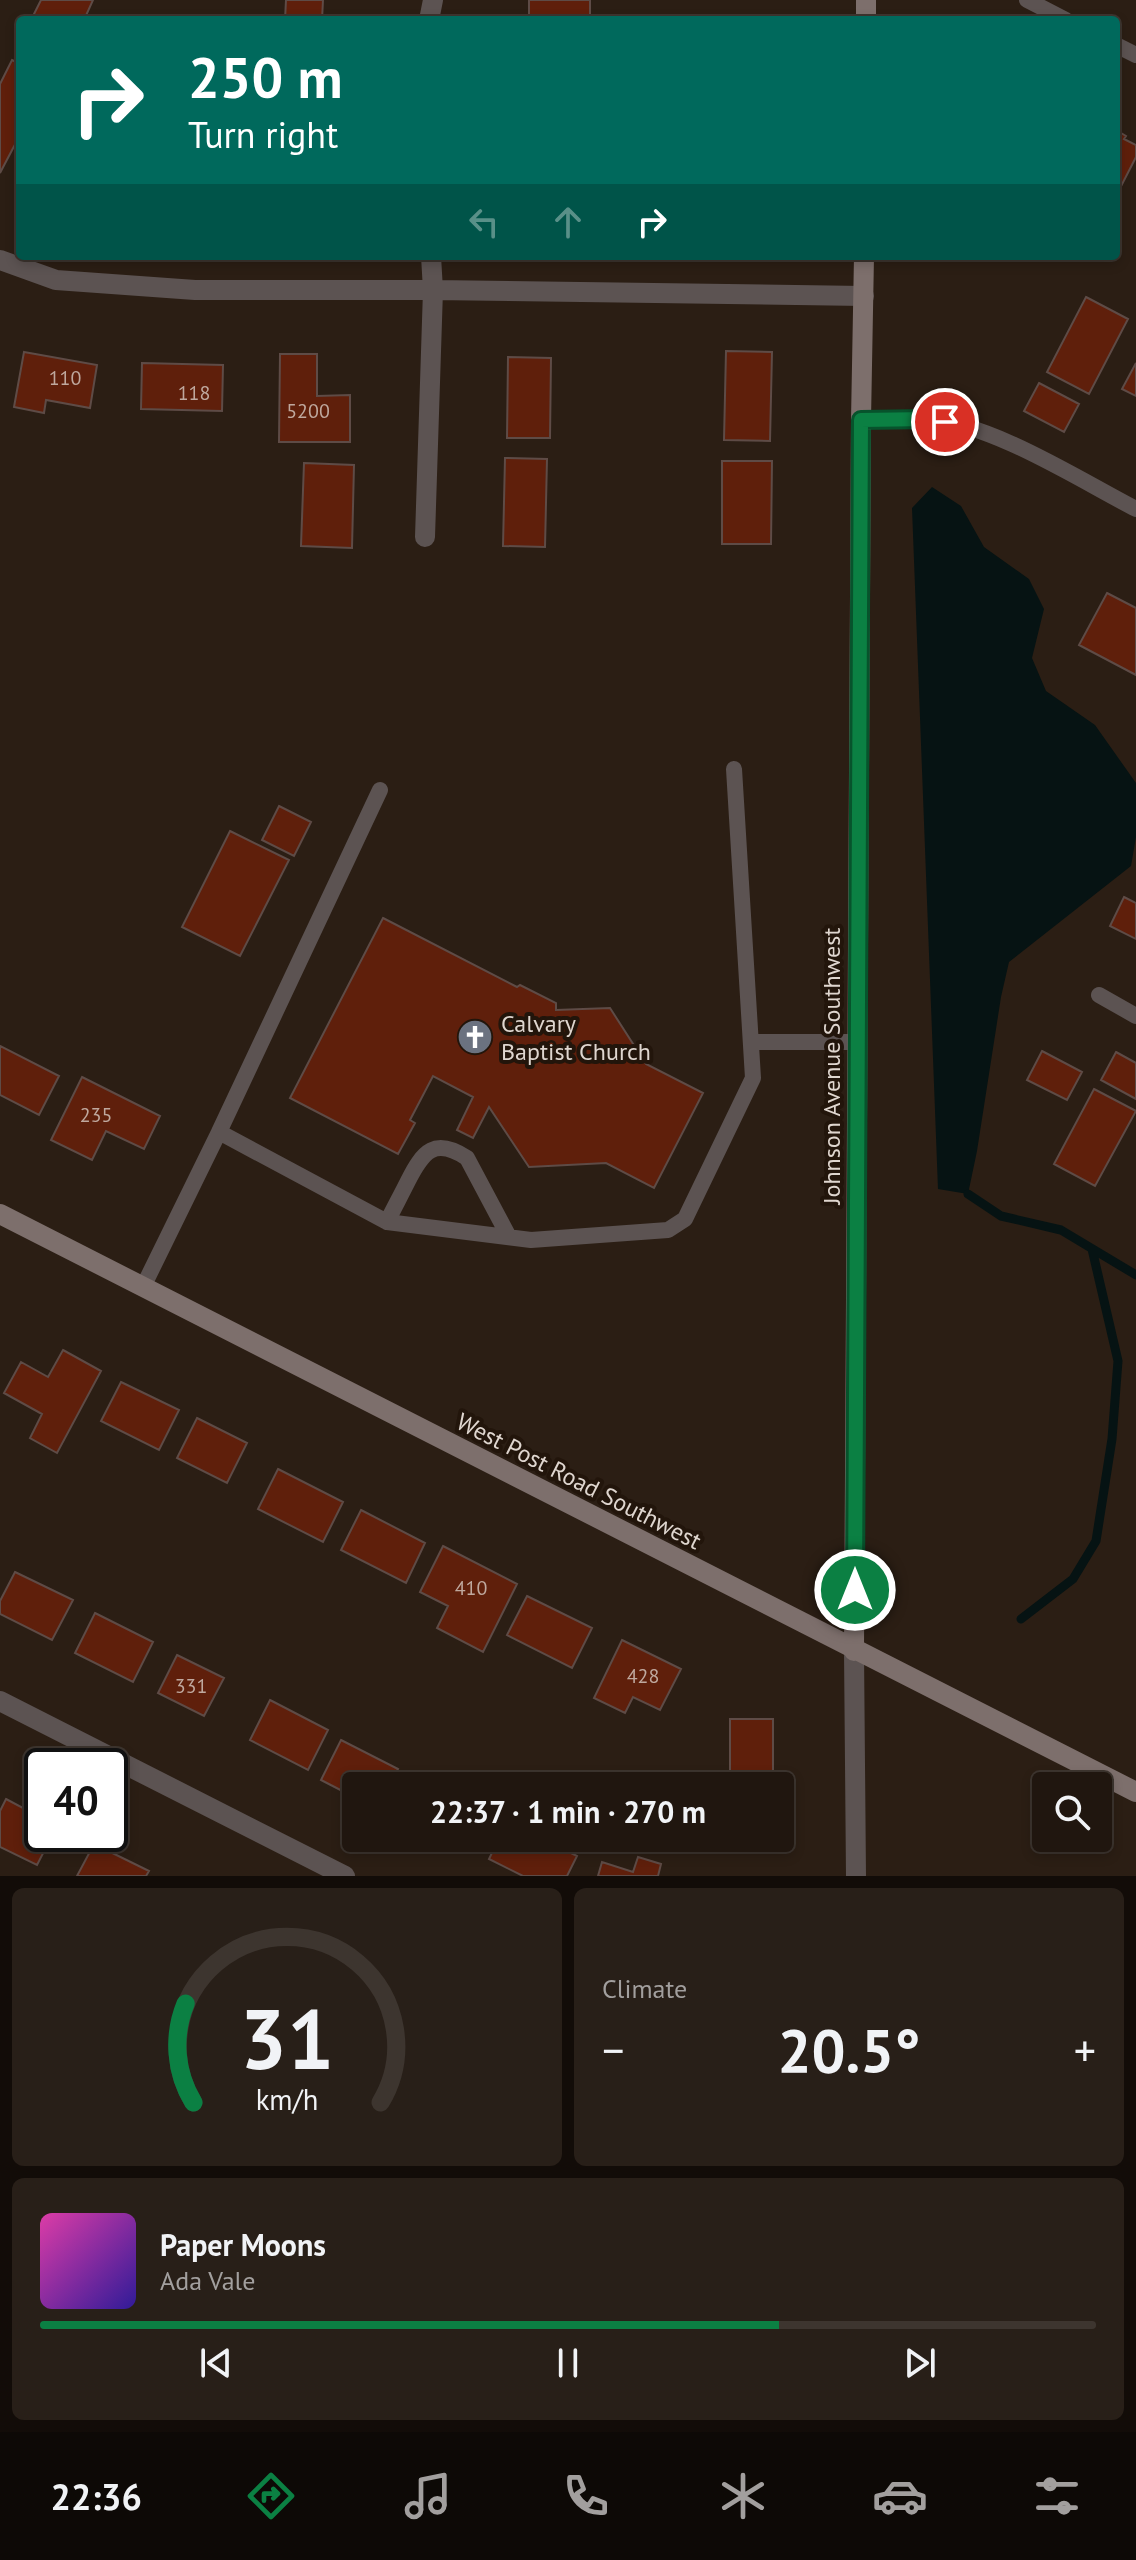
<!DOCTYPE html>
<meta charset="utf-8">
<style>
body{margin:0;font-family:"PT Sans",sans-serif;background:#281f18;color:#f1f3f6;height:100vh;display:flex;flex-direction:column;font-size:30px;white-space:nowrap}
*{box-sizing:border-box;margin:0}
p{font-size:26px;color:#a29f9e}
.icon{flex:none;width:44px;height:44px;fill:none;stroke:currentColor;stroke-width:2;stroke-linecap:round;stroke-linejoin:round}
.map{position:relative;height:1876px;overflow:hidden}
.details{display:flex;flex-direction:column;gap:12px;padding:12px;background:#120c08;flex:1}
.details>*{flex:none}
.hud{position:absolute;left:16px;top:16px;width:1104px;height:244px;border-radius:8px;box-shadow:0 4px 12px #0003,0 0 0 2px #3d352f;background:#00695c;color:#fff;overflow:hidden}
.buttons{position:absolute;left:1032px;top:1772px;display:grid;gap:16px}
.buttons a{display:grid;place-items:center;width:80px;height:80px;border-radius:8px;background:#20160f;box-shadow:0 4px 12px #0003,0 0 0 2px #3d352f;font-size:40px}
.speed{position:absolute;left:24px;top:1748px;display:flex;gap:16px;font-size:40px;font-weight:700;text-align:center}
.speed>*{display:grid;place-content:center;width:104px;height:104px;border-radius:50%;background:#20160f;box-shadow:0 4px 12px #0003,0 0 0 2px #3d352f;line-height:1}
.speed .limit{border:4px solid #111;border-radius:12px;background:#fff;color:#111}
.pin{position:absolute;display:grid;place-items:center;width:68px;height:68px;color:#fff;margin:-34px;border:4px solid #fff;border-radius:50%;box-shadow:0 2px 8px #0007}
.me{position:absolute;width:88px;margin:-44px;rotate:0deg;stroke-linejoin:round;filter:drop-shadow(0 0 6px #0008)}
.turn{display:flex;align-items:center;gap:28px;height:168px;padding:0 40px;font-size:36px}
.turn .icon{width:104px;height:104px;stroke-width:2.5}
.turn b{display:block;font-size:56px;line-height:68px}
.lanes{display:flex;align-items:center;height:76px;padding:0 40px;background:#0003;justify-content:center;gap:40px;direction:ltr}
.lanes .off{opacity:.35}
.big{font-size:60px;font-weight:800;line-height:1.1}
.details .widget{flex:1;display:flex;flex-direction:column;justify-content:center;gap:12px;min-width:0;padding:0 28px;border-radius:12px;background:#281f18}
.details .dial{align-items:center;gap:0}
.dial svg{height:208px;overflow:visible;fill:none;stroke:#3d352f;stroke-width:7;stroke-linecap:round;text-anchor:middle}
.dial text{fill:#f1f3f6;stroke:none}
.song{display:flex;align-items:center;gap:24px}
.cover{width:96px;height:96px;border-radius:12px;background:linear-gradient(135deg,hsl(320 70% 55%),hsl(250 70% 35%))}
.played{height:8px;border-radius:4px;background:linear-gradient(90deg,#0b8043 70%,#3d352f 70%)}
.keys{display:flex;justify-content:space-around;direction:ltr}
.heat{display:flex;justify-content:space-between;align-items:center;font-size:44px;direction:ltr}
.details .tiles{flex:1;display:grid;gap:12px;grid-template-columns:1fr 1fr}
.widget:last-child{grid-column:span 2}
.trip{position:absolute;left:342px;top:1772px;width:452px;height:80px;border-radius:8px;background:#20160f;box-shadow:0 4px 12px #0003,0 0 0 2px #3d352f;font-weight:800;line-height:80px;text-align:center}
.dock{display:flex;height:128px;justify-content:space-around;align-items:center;background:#0d0906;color:#a29f9e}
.dock .icon{width:56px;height:56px}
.dock .on{color:#0b8043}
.dock b{font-size:36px;color:#f1f3f6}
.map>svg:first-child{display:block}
.water{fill:#061313}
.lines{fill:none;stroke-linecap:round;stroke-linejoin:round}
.stream{stroke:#061313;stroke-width:9}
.building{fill:#5f1f0b;stroke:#5e4b46;stroke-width:2}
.lane{stroke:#5c5352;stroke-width:16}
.street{stroke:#5c5352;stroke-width:20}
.secondary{stroke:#7d6f6c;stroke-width:20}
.route-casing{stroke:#07532c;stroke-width:20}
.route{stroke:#0b8043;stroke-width:14}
.labels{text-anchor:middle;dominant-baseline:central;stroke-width:8;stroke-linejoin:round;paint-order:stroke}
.number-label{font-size:20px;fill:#bfa89e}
.poi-label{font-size:24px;fill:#dfd6cf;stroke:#22150b;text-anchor:start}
.street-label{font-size:24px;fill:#dfd6cf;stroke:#22150b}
</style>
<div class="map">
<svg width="1136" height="1876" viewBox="0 0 1136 1876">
<rect width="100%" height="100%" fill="#2b1e14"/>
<path class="water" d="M932 487 961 506 984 547 1029 579 1044 609 1032 658 1046 691 1095 725 1136 783V837L1131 866 1009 962 1001 997 977 1151 968 1194 938 1189 912 508Z"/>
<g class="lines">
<path class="stream" d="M968 1194 1001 1216 1061 1230 1136 1275
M1021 1619 1073 1579 1096 1541 1112 1439 1118 1361 1092 1249"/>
</g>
<path class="building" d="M41 0H93L84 20H31Z
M286 0H323L322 20H285Z
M529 0H590V20H529Z
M12 60 20 64V135L0 173V84Z
M1116 130 1126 136 1124 139 1136 145V157L1116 196Z
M1086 297 1128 319 1089 394 1047 372Z
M726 351 772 352 770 441 724 440Z
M24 352 97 365 90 408 46 400 44 413 14 407Z
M280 354H317V396L350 395V442H279Z
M508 357 551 358 550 438H507Z
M142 363 223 365 222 411 141 409Z
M1136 363V396L1122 389Z
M1039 383 1079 404 1064 432 1024 411Z
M505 458 547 459 545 547 503 546Z
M722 461H772L771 544H722Z
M304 463 354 465 352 548 301 546Z
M1107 593 1136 608V675L1079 645Z
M279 806 311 822 294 856 262 840Z
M230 831 289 860 240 956 182 927Z
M1124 897 1136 903V939L1110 926Z
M383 918 517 987 520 985 556 1003V1010L610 1008 646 1064 703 1093 654 1188 606 1163 529 1167 489 1107 473 1138 457 1130 473 1097 433 1076 410 1120 415 1123 398 1154 290 1098Z
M0 1046 59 1076 39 1115 0 1095Z
M1042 1051 1082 1072 1067 1100 1027 1080Z
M1116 1052 1136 1063V1099L1101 1080Z
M82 1077 160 1116 144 1149 106 1131 92 1160 51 1140Z
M1094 1089 1136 1111 1095 1186 1054 1164Z
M63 1350 101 1371 57 1453 30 1438 42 1414 4 1393 21 1362 48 1377Z
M121 1382 179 1410 159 1450 101 1421Z
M197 1418 247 1443 227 1483 177 1458Z
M278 1469 343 1502 323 1542 258 1509Z
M361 1510 425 1543 406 1583 341 1550Z
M443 1546 517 1584 483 1652 437 1628 448 1606 420 1592Z
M15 1572 73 1600 52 1640 0 1614V1601Z
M527 1596 592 1628 572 1668 507 1635Z
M95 1613 153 1642 133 1682 75 1653Z
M622 1640 681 1669 660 1710 633 1697 625 1713 594 1698Z
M177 1655 224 1678 204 1716 158 1693Z
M270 1700 328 1730 308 1770 250 1740Z
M730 1719H773V1786H730Z
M341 1740 398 1769 389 1786H356V1798L321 1780Z
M6 1799 42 1818V1834H53L37 1865 0 1847V1811Z
M435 1838H468L461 1851Z
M499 1838H541L577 1856 567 1876H523L489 1859Z
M94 1844 149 1871 146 1876H77Z
M638 1857 661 1864 658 1876H598L602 1862 633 1872Z"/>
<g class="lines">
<path class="lane" d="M1027 0 1066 20
M1116 45 1136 55
M861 420C883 420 906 417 928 419 993 424 1078 479 1136 509
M380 790 219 1132 387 1222 531 1240 668 1230 685 1219 753 1078 734 769
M1099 995 1136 1016
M751 1042H857
M387 1222C394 1208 401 1195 408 1181 423 1151 435 1137 467 1158L509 1237
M143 1287 219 1132"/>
<path class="street" d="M429 20 433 0
M0 260 56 280 195 290H433L864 296
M425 537 433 290 431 256
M854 1651 856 1876
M0 1701 345 1876"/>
<path class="secondary" d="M866 20V0
M0 1214 1136 1792
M854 1651 861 420 864 256"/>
</g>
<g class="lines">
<defs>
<path id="route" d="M855 1590 861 420 929 419 945 422"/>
</defs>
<use href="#route" class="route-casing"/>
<use href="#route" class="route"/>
</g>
<defs>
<symbol id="church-disc" viewBox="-11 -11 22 22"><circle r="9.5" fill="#6b7280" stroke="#22150b"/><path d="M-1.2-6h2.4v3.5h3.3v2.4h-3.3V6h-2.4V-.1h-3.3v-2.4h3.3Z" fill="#fff"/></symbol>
</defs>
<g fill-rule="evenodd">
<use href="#church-disc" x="455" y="1017" width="40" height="40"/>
</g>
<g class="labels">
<g class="number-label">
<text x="65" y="378">110</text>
<text x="194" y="393">118</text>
<text x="308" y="411">5200</text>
<text x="96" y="1115">235</text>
<text x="471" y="1588">410</text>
<text x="643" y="1676">428</text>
<text x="191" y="1686">331</text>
</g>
<g class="poi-label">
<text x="501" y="1023">Calvary<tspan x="501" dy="28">Baptist Church</tspan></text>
</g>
<g class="street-label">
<text transform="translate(831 1066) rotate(-90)">Johnson Avenue Southwest</text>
<text transform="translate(579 1481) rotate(27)">West Post Road Southwest</text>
</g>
</g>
</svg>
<div class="buttons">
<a><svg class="icon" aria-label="search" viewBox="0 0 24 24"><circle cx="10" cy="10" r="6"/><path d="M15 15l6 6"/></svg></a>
</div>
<div class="speed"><div class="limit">40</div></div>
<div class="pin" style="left:945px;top:422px;background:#d93025"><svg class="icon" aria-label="arrive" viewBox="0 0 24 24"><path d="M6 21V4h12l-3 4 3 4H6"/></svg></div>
<svg class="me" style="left:855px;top:1590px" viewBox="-20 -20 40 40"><circle r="17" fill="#0b8043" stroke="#fff" stroke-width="3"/><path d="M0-11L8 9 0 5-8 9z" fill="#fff"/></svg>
<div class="trip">22:37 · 1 min · 270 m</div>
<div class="hud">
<div class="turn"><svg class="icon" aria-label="right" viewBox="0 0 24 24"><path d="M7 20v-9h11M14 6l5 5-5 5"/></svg><div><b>250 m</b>Turn right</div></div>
<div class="lanes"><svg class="icon off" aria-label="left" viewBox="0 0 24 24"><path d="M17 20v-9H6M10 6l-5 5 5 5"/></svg><svg class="icon off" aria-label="ahead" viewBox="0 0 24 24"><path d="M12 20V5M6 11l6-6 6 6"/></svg><svg class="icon" aria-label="right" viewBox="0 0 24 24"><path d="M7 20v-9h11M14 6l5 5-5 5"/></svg></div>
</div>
</div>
<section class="details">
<div class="tiles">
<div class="widget dial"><svg viewBox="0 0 100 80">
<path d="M14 69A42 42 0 1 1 86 69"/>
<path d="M14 69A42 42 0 0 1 11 31" stroke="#0b8043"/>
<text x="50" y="56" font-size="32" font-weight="700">31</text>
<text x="50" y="72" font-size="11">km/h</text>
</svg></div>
<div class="widget"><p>Climate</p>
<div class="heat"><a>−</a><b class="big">20.5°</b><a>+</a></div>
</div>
<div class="widget">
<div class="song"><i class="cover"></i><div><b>Paper Moons</b><p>Ada Vale</p></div></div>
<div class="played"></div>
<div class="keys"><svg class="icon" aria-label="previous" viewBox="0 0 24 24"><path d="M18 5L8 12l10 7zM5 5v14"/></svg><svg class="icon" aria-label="pause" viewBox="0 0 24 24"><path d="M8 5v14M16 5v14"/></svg><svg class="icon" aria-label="next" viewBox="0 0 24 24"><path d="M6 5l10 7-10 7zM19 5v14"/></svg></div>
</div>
</div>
</section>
<nav class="dock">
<b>22:36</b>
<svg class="icon on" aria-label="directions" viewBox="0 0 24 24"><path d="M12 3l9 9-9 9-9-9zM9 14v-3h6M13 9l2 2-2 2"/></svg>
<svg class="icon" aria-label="music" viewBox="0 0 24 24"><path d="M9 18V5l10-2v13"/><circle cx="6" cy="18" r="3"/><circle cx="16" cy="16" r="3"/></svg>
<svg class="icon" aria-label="phone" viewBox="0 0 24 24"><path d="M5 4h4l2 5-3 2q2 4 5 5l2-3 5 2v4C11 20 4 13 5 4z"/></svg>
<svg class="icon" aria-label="climate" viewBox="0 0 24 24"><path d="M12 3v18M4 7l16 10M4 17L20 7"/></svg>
<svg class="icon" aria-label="car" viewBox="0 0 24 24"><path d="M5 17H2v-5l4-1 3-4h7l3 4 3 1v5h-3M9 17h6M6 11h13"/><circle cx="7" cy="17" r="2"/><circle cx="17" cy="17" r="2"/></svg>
<svg class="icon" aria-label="filters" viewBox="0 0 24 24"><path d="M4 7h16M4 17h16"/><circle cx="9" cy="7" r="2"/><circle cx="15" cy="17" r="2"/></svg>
</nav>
